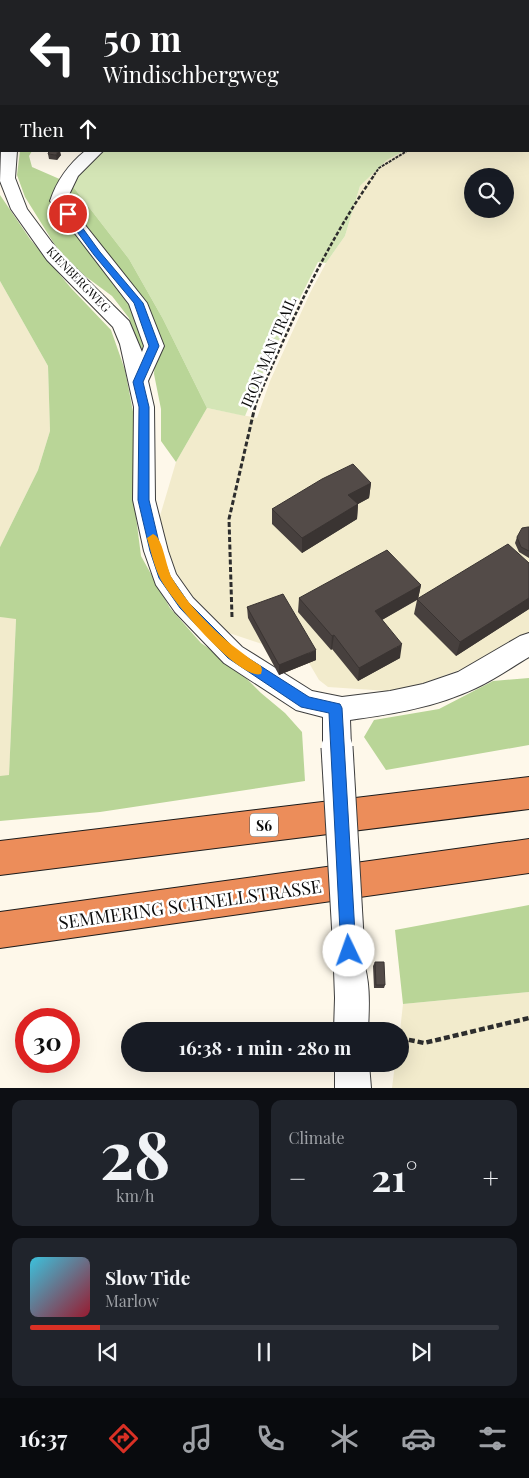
<!DOCTYPE html>
<meta charset="utf-8">
<style>
body{margin:0;font-family:"Playfair Display",serif;background:#20242c;color:#f1f3f6;height:100vh;display:flex;flex-direction:column;font-size:19px;white-space:nowrap}
*{box-sizing:border-box;margin:0}
p{font-size:16px;color:#9ea1a6}
.icon{flex:none;width:28px;height:28px;fill:none;stroke:currentColor;stroke-width:2;stroke-linecap:round;stroke-linejoin:round}
.map{position:relative;height:1088px;overflow:hidden}
.side{display:flex;flex-direction:column;gap:12px;padding:12px;background:#0d0f14;flex:1}
.side>*{flex:none}
.guide{position:absolute;left:0px;top:0px;width:530px;height:152px;box-shadow:0 5px 20px #0002;background:#202124;color:#fff;overflow:hidden}
.controls{position:absolute;left:464px;top:168px;display:grid;gap:10px}
.controls a{display:grid;place-items:center;width:50px;height:50px;border-radius:50%;background:#171b24;box-shadow:0 5px 20px #0002;font-size:25px}
.speed{position:absolute;left:15px;top:1008px;display:flex;gap:10px;font-size:25px;font-weight:700;text-align:center}
.speed>*{display:grid;place-content:center;width:65px;height:65px;border-radius:50%;background:#171b24;box-shadow:0 5px 20px #0002;line-height:1}
.speed .limit{border:8px solid #d22;background:#fff;color:#111}
.pin{position:absolute;display:grid;place-items:center;width:42px;height:42px;color:#fff;margin:-21px;border:2px solid #fff;border-radius:50%;box-shadow:0 1px 5px #0007}
.me{position:absolute;width:55px;margin:-28px;rotate:357deg;stroke-linejoin:round;filter:drop-shadow(0 0 4px #0008)}
.turn{display:flex;align-items:center;gap:18px;height:105px;padding:0 20px;font-size:22px}
.turn .icon{width:65px;height:65px;stroke-width:2.5}
.turn b{display:block;font-size:35px;line-height:42px}
.then{display:flex;align-items:center;height:48px;padding:0 20px;background:#0003;gap:10px;font-size:19px}
.big{font-size:38px;font-weight:700;line-height:1.1}
.side .tile{flex:1;display:flex;flex-direction:column;justify-content:center;gap:8px;min-width:0;padding:0 18px;border-radius:10px;background:#20242c}
.side .dial{align-items:center;gap:0}
.dial b{font-size:65px;line-height:1}
.song{display:flex;align-items:center;gap:15px}
.cover{width:60px;height:60px;border-radius:8px;background:linear-gradient(135deg,hsl(190 70% 55%),hsl(350 70% 35%))}
.played{height:5px;border-radius:2px;background:linear-gradient(90deg,#d93025 15%,#363941 15%)}
.keys{display:flex;justify-content:space-around;direction:ltr}
.heat{display:flex;justify-content:space-between;align-items:center;font-size:28px;direction:ltr}
.side .tiles{flex:1;display:grid;gap:12px;grid-template-columns:1fr 1fr}
.tile:last-child{grid-column:span 2}
.trip{position:absolute;left:121px;top:1022px;width:288px;height:50px;border-radius:25px;background:#171b24;box-shadow:0 5px 20px #0002;font-weight:700;line-height:50px;text-align:center}
.tab-bar{display:flex;height:80px;justify-content:space-around;align-items:center;background:#090b0e;color:#9ea1a6}
.tab-bar .icon{width:35px;height:35px}
.tab-bar .selected{color:#d93025}
.tab-bar b{font-size:22px;color:#f1f3f6}
.map>svg:first-child{display:block}
.farmland{fill:#f2ebcc;fill-rule:evenodd}
.green{fill:#d4e5b6}
.forest{fill:#b9d597}
.lines{fill:none;stroke-linecap:round;stroke-linejoin:round}
.service-casing{stroke:#3e3e3e;stroke-width:3}
.minor-casing{stroke:#3e3e3e;stroke-width:2}
.motorway-casing{stroke:#1c1c1c;stroke-width:2}
.path-far3{stroke:#2d2d2d;stroke-width:2;stroke-dasharray:3 1;stroke-linecap:butt}
.path-far2{stroke:#2d2d2d;stroke-width:2.5;stroke-dasharray:4 2;stroke-linecap:butt}
.path-far1{stroke:#2d2d2d;stroke-width:3;stroke-dasharray:5 2.5;stroke-linecap:butt}
.path{stroke:#2d2d2d;stroke-width:4.5;stroke-dasharray:6 3;stroke-linecap:butt}
.service{fill:#fff;fill-rule:evenodd}
.minor{fill:#fff;fill-rule:evenodd}
.motorway{fill:#ec8d5a;fill-rule:evenodd}
.minor-bridge-casing{stroke:#3e3e3e;stroke-width:33;stroke-linecap:butt}
.minor-bridge{stroke:#fff;stroke-width:31}
.wall{fill:#47403e}
.shaded-wall{fill:#3a3432}
.building{fill:#534b48;stroke:#3a3432}
.route{fill:#1a73e8;stroke:#114b97}
.slow{fill:#f59e0b}
.labels{text-anchor:middle;dominant-baseline:central;stroke-width:5;stroke-linejoin:round;paint-order:stroke}
.far-street-label{font-size:12px;fill:#0b0b0b;stroke:#fff}
.shield{fill:#fff;stroke:#545454;stroke-width:1}
.shield-label{font-size:14px;font-weight:bold;fill:#0b0b0b}
.street-label{font-size:15px;fill:#0b0b0b;stroke:#fff}
.near-street-label{font-size:18px;fill:#0b0b0b;stroke:#fff}
</style>
<div class="map">
<svg width="529" height="1088" viewBox="0 0 529 1088">
<rect width="100%" height="100%" fill="#fef8ea"/>
<path class="farmland" d="M529 129V633L465 668 421 684 388 691 328 687 319 680 309 663 279 675 262 644 220 630 183 593 157 526 176 462 207 408 257 418 270 381 310 293 326 263 345 236 360 186 387 160 404 151H529ZM472 176H505V209H472Z
M0 281 48 366 50 431 38 470 0 547Z
M0 617 16 618 9 776H0Z
M529 992V1088H392L395 1064H400V1031L403 1004Z"/>
<path class="green" d="M102 151H404L387 160 360 186 345 236 326 263 318 262 266 366 245 416 207 408 163 319 129 259 71 184 79 169Z"/>
<path class="forest" d="M20 151H32L29 156 32 167 71 184 129 259 163 319 207 408 176 462 161 441V409L154 374 155 360 139 351 129 318 112 296 81 273 58 250 25 197 17 175Z
M0 195 30 239 71 288 111 330 125 370 135 422 134 501 141 556 170 608 201 643 234 666 261 693 285 713 302 732 305 781 100 812 0 821V776L9 775 16 619 0 617V547L38 470 50 431 48 366 0 281Z
M529 678V745L386 770 364 737 374 720 439 709 493 681Z
M529 905V992L403 1004 395 930Z"/>
<g class="lines">
<defs>
<path id="service" d="M135 0H144V1H136Z"/>
<path id="minor" d="M87 0H99V1H87Z
M1 151H17L15 178 27 209 59 252 129 321 142 352 144 346 129 304 50 201C57 180 68 165 85 151H103L78 176 66 201 147 303 164 346 148 381 154 407 155 500 168 551 176 574 193 598 242 647 312 691 342 697 390 691 423 684 458 672 520 636 529 633V657C512 667 494 680 476 688 436 707 393 714 350 720L351 747 347 756 337 760 327 756 323 747V717L296 710 224 663 175 612 156 585 144 551 133 500 134 407 120 344 113 327 47 260 11 209 0 181Z
M350 954 362 958C371 981 369 1007 368 1031H334L335 998 334 970 338 958Z
M335 1064H369L371 1088H335Z"/>
<path id="motorway" d="M529 777V809L0 875V841Z
M529 839V873L0 948V912Z"/>
</defs>
<use href="#service" class="service-casing"/>
<use href="#minor" class="minor-casing"/>
<use href="#motorway" class="motorway-casing"/>
<path class="path-far3" d="M374 175 379 168 407 151"/>
<path class="path-far2" d="M256 403C290 324 325 245 375 174"/>
<path class="path-far1" d="M232 617 229 519 256 402"/>
<path class="path" d="M400 1038 424 1043 529 1018"/>
<use href="#service" class="service"/>
<use href="#minor" class="minor"/>
<use href="#motorway" class="motorway"/>
<defs>
<path id="minor-bridge" d="M337 747 350 970"/>
</defs>
<use href="#minor-bridge" class="minor-bridge-casing"/>
<use href="#minor-bridge" class="minor-bridge"/>
</g>
<path class="wall" d="M38 0H67V1H34H38Z
M48 154 61 155 57 160 49 159Z
M371 483 369 498 358 504 357 519 302 553 272 524V509Z
M529 527V558L519 552 515 543 517 537Z
M529 563V609L456 656 414 614 417 600 382 620 400 658 358 681 332 649 331 650 298 612 299 598 421 585 418 599Z
M247 607 316 660 279 675 248 618Z
M375 962 385 985 384 988H374L373 966Z"/>
<path class="shaded-wall" d="M326 0H334L333 1H325Z
M58 151H60L61 155 57 160 56 155Z
M371 483 369 498 347 510 348 495Z
M358 504 357 519 302 553V538Z
M421 585 418 599 373 625 375 611Z
M529 598V609L456 656 460 642Z
M334 635 332 649 331 650 332 636Z
M402 644 400 658 358 681 359 668Z
M316 650V660L279 675V665Z"/>
<path class="building" d="M0 0H21V1H1V4H0Z
M52 0H61V1H34Z
M294 0H326L325 1H292Z
M49 151H58L56 155 48 154Z
M353 464 371 483 348 495 358 504 302 538 272 509 322 479Z
M528 527H529V551L521 547 517 537 522 528Z
M508 544 529 563V598L460 642 417 599Z
M387 550 421 585 375 611 402 644 359 668 334 635 332 636 299 598Z
M283 594 316 650 279 665 247 607Z
M375 962H384L385 985H376Z"/>
<path class="route" d="M65 212H71L100 252 143 303 159 346 143 382 149 407V500L161 551 170 576 188 602 237 651 309 697 340 704 342 708 356 951 354 957 349 959 343 957 341 951 329 713 301 707 228 658 180 608 159 578 150 551 138 500 139 407 133 382 149 346 134 303 94 255 64 214Z"/>
<path class="slow" d="M153 534C163 537 166 568 172 578 192 612 228 645 261 666L262 670 261 674C240 681 169 598 160 578 154 566 151 551 147 538Z"/>
<g class="labels">
<g class="far-street-label">
<text transform="translate(79 279) rotate(46)">KIENBERGWEG</text>
</g>
<rect class="shield" x="250" y="813.5" width="28" height="23" rx="4"/>
<g class="shield-label">
<text x="264" y="825">S6</text>
</g>
<g class="street-label">
<text transform="translate(268 352) rotate(-67)">IRON MAN TRAIL</text>
</g>
<g class="near-street-label">
<text transform="translate(190 904) rotate(-8)">SEMMERING SCHNELLSTRASSE</text>
</g>
</g>
</svg>
<div class="controls">
<a><svg class="icon" aria-label="search" viewBox="0 0 24 24"><circle cx="10" cy="10" r="6"/><path d="M15 15l6 6"/></svg></a>
</div>
<div class="speed"><div class="limit">30</div></div>
<div class="pin" style="left:68px;top:214px;background:#d93025"><svg class="icon" aria-label="arrive" viewBox="0 0 24 24"><path d="M6 21V4h12l-3 4 3 4H6"/></svg></div>
<svg class="me" style="left:349px;top:951px" viewBox="-20 -20 40 40"><circle r="19" fill="#fff"/><path d="M0-13L10 11 0 6-10 11z" fill="#1a73e8"/></svg>
<div class="trip">16:38 · 1 min · 280 m</div>
<div class="guide">
<div class="turn"><svg class="icon" aria-label="left" viewBox="0 0 24 24"><path d="M17 20v-9H6M10 6l-5 5 5 5"/></svg><div><b>50 m</b>Windischbergweg</div></div>
<div class="then">Then<svg class="icon" aria-label="ahead" viewBox="0 0 24 24"><path d="M12 20V5M6 11l6-6 6 6"/></svg></div>
</div>
</div>
<section class="side">
<div class="tiles">
<div class="tile dial"><b>28</b><p>km/h</p></div>
<div class="tile"><p>Climate</p>
<div class="heat"><a>−</a><b class="big">21°</b><a>+</a></div>
</div>
<div class="tile">
<div class="song"><i class="cover"></i><div><b>Slow Tide</b><p>Marlow</p></div></div>
<div class="played"></div>
<div class="keys"><svg class="icon" aria-label="previous" viewBox="0 0 24 24"><path d="M18 5L8 12l10 7zM5 5v14"/></svg><svg class="icon" aria-label="pause" viewBox="0 0 24 24"><path d="M8 5v14M16 5v14"/></svg><svg class="icon" aria-label="next" viewBox="0 0 24 24"><path d="M6 5l10 7-10 7zM19 5v14"/></svg></div>
</div>
</div>
</section>
<nav class="tab-bar">
<b>16:37</b>
<svg class="icon selected" aria-label="directions" viewBox="0 0 24 24"><path d="M12 3l9 9-9 9-9-9zM9 14v-3h6M13 9l2 2-2 2"/></svg>
<svg class="icon" aria-label="music" viewBox="0 0 24 24"><path d="M9 18V5l10-2v13"/><circle cx="6" cy="18" r="3"/><circle cx="16" cy="16" r="3"/></svg>
<svg class="icon" aria-label="phone" viewBox="0 0 24 24"><path d="M5 4h4l2 5-3 2q2 4 5 5l2-3 5 2v4C11 20 4 13 5 4z"/></svg>
<svg class="icon" aria-label="climate" viewBox="0 0 24 24"><path d="M12 3v18M4 7l16 10M4 17L20 7"/></svg>
<svg class="icon" aria-label="car" viewBox="0 0 24 24"><path d="M5 17H2v-5l4-1 3-4h7l3 4 3 1v5h-3M9 17h6M6 11h13"/><circle cx="7" cy="17" r="2"/><circle cx="17" cy="17" r="2"/></svg>
<svg class="icon" aria-label="filters" viewBox="0 0 24 24"><path d="M4 7h16M4 17h16"/><circle cx="9" cy="7" r="2"/><circle cx="15" cy="17" r="2"/></svg>
</nav>
